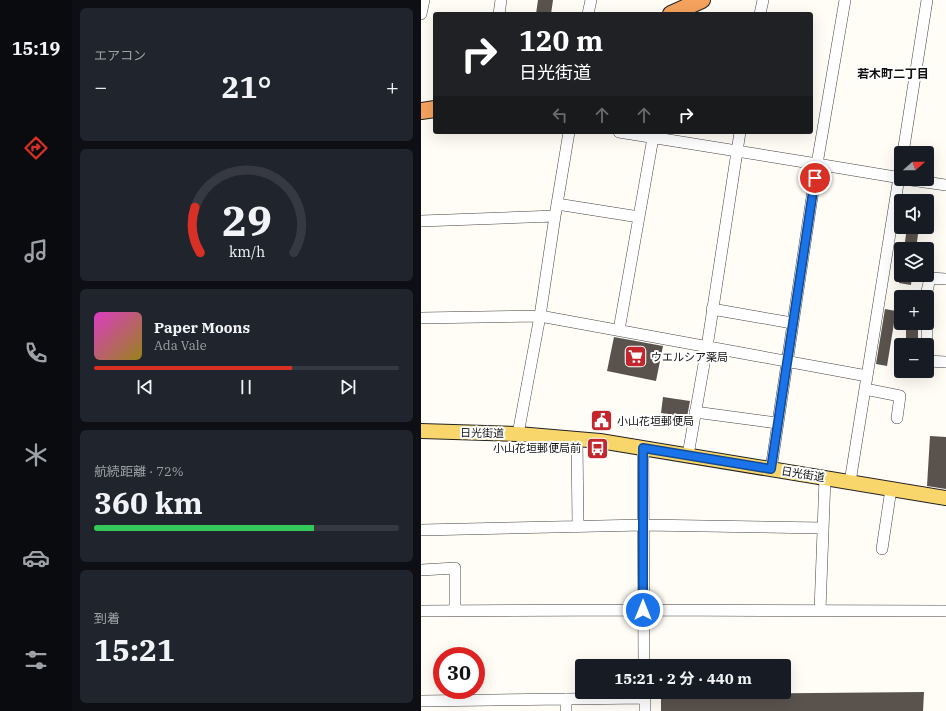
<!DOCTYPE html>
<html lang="ja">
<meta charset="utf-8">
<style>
body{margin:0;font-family:"IBM Plex Serif","Noto Sans JP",serif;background:#20242c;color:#f1f3f6;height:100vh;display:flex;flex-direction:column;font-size:15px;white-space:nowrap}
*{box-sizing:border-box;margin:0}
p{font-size:13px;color:#9ea1a6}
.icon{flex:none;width:22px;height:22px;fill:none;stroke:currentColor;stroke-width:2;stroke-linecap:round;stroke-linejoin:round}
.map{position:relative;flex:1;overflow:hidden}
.panel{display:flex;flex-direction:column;gap:8px;padding:8px;background:#0d0f14;width:349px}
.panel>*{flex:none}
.banner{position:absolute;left:12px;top:12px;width:380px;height:122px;border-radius:4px;box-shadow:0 4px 16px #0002;background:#202124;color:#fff;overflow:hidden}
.needle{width:26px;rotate:69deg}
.tools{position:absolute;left:473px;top:146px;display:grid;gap:8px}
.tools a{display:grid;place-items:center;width:40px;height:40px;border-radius:4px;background:#171b24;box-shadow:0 4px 16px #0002;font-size:20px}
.speed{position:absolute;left:12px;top:647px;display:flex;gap:8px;font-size:20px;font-weight:700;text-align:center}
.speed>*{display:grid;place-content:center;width:52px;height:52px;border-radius:50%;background:#171b24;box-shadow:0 4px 16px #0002;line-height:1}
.speed .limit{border:6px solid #d22;background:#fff;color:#111}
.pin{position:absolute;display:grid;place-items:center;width:34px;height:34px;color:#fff;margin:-17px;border:2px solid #fff;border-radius:50%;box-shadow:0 1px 4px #0007}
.me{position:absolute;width:44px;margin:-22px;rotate:0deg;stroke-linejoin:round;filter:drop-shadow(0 0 3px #0008)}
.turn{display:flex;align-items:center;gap:14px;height:84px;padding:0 20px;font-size:18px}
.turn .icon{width:52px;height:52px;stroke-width:2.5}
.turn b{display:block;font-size:28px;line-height:34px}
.lanes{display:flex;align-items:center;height:38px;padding:0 20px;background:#0003;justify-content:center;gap:20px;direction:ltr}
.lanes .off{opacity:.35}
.big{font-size:30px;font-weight:700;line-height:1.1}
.panel .tile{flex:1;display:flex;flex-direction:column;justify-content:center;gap:6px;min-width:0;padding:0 14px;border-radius:6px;background:#20242c}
.panel .dial{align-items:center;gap:0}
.dial svg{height:104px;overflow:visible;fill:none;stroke:#363941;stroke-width:7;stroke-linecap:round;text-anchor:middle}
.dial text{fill:#f1f3f6;stroke:none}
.song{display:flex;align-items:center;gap:12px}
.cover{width:48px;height:48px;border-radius:6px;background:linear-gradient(135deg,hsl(310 70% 55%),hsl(50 70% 35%))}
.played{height:4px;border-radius:2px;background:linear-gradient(90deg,#d93025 65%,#363941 65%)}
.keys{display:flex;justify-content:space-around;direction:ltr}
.heat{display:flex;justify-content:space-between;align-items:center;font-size:22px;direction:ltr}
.charge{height:6px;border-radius:3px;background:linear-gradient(90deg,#34c759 72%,#363941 0)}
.trip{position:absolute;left:154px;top:659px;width:216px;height:40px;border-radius:4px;background:#171b24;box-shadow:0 4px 16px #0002;font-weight:700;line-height:40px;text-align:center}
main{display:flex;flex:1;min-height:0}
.menu{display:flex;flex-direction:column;width:72px;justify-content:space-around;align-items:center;background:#090b0e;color:#9ea1a6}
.menu .icon{width:28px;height:28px}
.menu .current{color:#d93025}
.menu b{font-size:18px;color:#f1f3f6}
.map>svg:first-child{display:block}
.building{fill:#5a524d}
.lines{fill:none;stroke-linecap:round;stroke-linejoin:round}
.minor-casing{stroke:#444;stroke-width:12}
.major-casing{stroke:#222;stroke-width:16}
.highway-casing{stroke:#222;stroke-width:18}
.minor{stroke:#fff;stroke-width:11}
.major{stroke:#f9d66b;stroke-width:14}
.highway{stroke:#f5a25d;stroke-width:16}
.route-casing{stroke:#114b97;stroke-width:10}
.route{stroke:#1a73e8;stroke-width:7}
.labels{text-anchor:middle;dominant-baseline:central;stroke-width:4;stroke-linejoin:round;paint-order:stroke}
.poi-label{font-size:11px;fill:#111;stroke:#fff;text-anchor:start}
.street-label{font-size:11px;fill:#111;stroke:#fff}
.neighbourhood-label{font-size:12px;font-weight:bold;fill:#111;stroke:#fff}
</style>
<main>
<nav class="menu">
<b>15:19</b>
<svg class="icon current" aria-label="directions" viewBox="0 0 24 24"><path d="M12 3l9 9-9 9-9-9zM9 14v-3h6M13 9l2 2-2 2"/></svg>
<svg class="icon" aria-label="music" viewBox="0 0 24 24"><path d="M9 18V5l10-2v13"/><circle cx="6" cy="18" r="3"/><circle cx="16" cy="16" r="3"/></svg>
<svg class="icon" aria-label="phone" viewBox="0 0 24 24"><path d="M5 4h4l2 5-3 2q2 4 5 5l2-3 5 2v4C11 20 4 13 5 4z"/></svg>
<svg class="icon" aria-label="climate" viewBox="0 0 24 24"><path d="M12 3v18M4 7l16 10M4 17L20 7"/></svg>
<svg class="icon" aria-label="car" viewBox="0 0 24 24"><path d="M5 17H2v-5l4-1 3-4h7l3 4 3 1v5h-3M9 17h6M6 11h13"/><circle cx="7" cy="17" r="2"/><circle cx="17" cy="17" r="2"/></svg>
<svg class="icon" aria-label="filters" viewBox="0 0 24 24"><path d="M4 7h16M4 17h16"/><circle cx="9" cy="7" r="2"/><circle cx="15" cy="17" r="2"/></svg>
</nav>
<section class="panel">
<div class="tile"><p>エアコン</p>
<div class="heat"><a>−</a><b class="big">21°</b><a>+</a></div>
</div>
<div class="tile dial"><svg viewBox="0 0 100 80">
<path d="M14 69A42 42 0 1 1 86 69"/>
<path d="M14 69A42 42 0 0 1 10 34" stroke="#d93025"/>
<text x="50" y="56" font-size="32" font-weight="700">29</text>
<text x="50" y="72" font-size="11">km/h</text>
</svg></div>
<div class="tile">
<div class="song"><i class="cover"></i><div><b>Paper Moons</b><p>Ada Vale</p></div></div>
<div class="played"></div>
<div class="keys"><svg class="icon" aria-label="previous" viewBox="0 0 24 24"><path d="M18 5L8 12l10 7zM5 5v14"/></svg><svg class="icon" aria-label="pause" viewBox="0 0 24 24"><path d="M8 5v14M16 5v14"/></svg><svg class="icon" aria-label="next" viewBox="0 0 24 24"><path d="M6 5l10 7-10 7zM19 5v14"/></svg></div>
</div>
<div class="tile"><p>航続距離 · 72%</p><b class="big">360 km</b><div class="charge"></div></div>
<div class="tile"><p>到着</p><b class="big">15:21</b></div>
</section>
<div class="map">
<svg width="525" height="711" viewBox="0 0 525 711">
<rect width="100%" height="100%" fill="#fffdf5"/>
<path class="building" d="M117 0H132L130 14H115Z
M486 227H498L495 249H483Z
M479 275H491L490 285 478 283Z
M464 309 475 311 466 366 455 364Z
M485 323H497V345H485Z
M193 337 242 346 235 381 186 371Z
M242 397 269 401 266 417 240 413Z
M175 412 188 414 186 430 173 429Z
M509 436 525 437V489L506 486Z
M240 692H286V694L503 692 502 711H240Z"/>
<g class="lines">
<defs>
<path id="minor" d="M0 14 3 0
M78 14 80 0
M167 14 170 0
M339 14 342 0
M198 132 396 164 480 178
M482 153 506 0
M483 179 525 185
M136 204 218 217
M0 221 134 216
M291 309 371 323
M0 318 119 316 446 376
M198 330 233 132
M506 345V291L509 278 525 279
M506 361 525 362
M444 389 479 396 476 418
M274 412 356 423
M97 434 119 316 134 216 148 132
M156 439 157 526
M222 448 223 666
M267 455 286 347 319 132
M350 469 396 164 424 0
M429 482 480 165
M0 530 223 525 402 528
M461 549 470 489
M0 570 34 568V611
M399 610 404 478
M0 611 222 610 525 611
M224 692V711
M145 699V711
M0 701 224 698"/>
<path id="major" d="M0 431 97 434 179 441 525 498"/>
<path id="highway" d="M250 14 281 0
M0 111 14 109"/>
</defs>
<use href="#minor" class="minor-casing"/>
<use href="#major" class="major-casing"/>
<use href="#highway" class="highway-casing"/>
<use href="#minor" class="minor"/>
<use href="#major" class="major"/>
<use href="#highway" class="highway"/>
</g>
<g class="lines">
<defs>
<path id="route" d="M222 610V448L350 469 394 178"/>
</defs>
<use href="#route" class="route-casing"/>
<use href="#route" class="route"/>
</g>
<defs>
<symbol id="supermarket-square" viewBox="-11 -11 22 22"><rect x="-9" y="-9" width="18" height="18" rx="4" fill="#c4262e" stroke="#fff"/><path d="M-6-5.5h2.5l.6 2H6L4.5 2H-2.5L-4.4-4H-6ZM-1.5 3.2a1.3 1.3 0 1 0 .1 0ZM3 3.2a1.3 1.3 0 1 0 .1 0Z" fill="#fff"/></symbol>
<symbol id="civic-square" viewBox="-11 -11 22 22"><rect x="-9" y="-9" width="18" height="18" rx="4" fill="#c4262e" stroke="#fff"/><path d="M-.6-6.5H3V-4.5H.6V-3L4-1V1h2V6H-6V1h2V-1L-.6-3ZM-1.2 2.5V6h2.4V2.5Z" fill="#fff"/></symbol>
<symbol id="bus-square" viewBox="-11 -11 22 22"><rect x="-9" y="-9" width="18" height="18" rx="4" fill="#c4262e" stroke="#fff"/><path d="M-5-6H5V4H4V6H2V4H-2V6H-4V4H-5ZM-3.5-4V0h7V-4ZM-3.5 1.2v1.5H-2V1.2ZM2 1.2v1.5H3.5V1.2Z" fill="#fff"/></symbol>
</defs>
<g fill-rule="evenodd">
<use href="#supermarket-square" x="202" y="344" width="25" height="25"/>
<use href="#civic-square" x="168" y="408" width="25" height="25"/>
<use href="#bus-square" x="164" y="436" width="25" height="25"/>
</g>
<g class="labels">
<g class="poi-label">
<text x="230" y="357">ウエルシア薬局</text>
<text x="196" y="421">小山花垣郵便局</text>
<text x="160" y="448" text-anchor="end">小山花垣郵便局前</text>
</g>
<g class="street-label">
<text transform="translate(61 433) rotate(1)">日光街道</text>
<text transform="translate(382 474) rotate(9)">日光街道</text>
</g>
<g class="neighbourhood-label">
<text x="472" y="73">若木町二丁目</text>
</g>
</g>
</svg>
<div class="tools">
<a><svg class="needle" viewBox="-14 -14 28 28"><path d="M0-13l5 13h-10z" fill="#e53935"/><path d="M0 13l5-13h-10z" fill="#9ea1a6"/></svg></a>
<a><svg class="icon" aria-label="sound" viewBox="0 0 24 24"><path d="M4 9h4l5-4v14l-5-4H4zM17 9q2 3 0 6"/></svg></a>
<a><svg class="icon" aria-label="layers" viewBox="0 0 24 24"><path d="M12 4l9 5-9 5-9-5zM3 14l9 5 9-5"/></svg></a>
<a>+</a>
<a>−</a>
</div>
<div class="speed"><div class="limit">30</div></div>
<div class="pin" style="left:394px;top:178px;background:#d93025"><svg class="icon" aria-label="arrive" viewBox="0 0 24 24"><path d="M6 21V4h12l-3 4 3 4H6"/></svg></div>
<svg class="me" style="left:222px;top:610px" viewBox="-20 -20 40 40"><circle r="17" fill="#1a73e8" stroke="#fff" stroke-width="3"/><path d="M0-11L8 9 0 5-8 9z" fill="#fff"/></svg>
<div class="trip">15:21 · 2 分 · 440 m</div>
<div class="banner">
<div class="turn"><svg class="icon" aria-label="right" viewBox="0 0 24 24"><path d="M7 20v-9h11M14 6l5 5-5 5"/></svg><div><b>120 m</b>日光街道</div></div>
<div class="lanes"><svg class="icon off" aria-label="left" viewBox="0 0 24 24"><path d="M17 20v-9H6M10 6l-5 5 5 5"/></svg><svg class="icon off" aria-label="ahead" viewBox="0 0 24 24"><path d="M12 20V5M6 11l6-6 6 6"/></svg><svg class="icon off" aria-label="ahead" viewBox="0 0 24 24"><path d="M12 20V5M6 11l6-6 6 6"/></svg><svg class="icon" aria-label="right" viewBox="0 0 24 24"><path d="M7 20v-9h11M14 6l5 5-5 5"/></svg></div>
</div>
</div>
</main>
